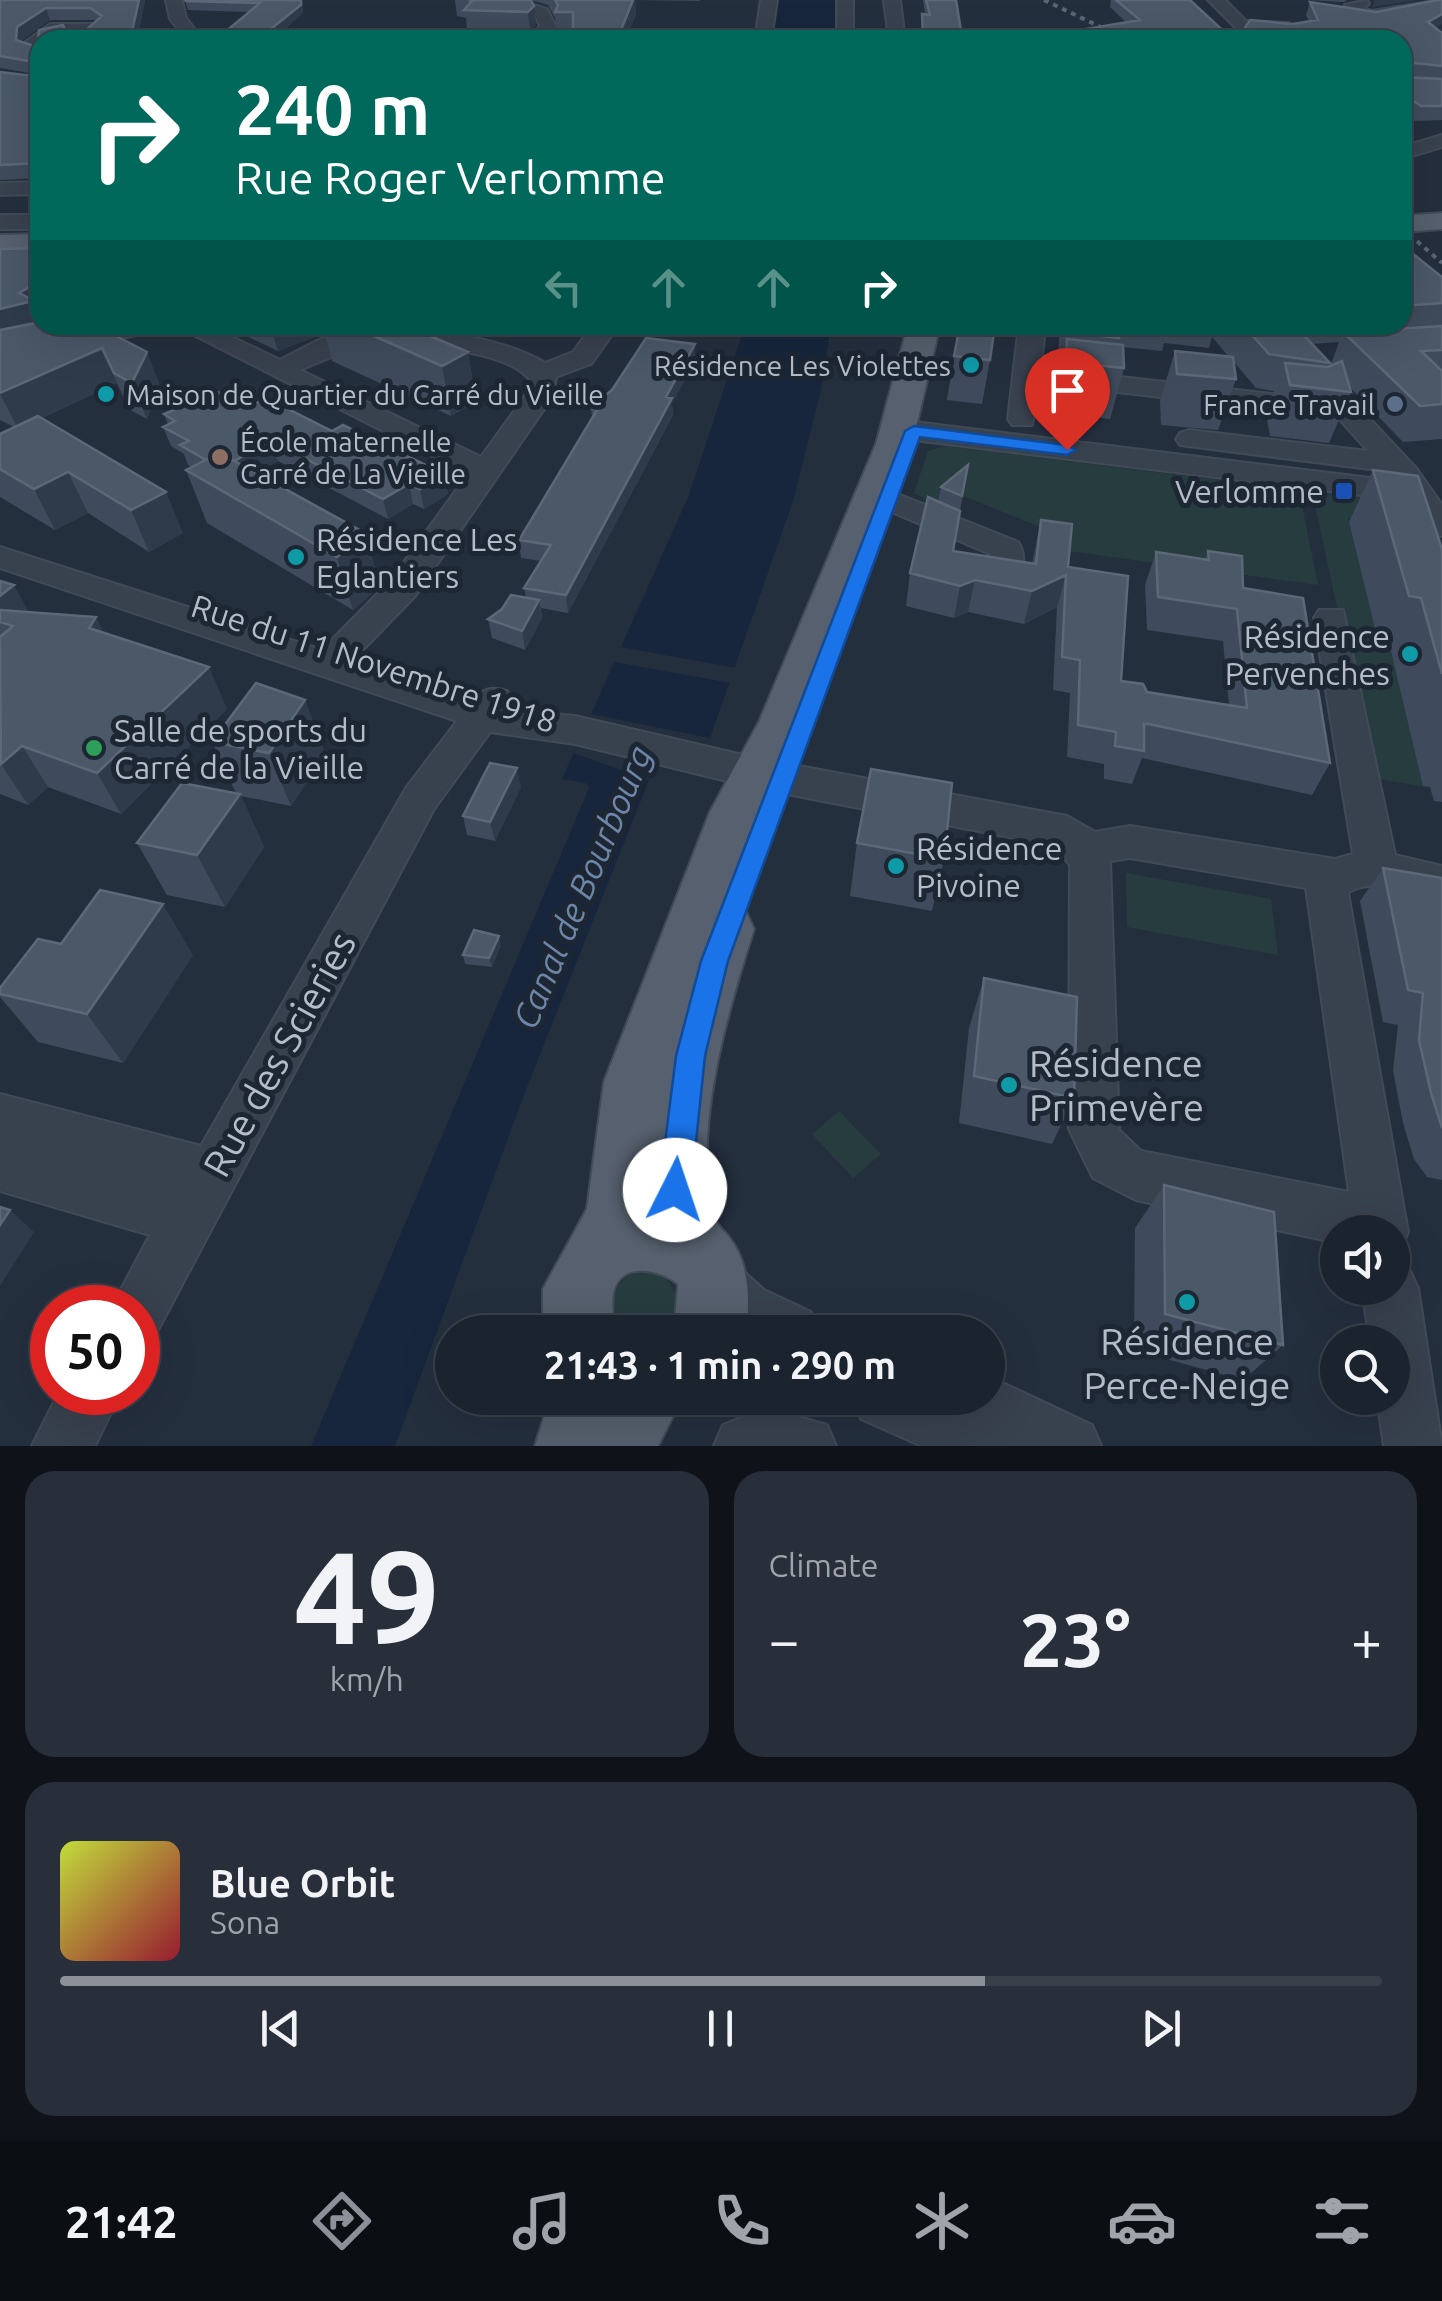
<!DOCTYPE html>
<meta charset="utf-8">
<style>
body{margin:0;font-family:Ubuntu,sans-serif;background:#282f3a;color:#f1f3f6;height:100vh;display:flex;flex-direction:column;font-size:38px;white-space:nowrap}
*{box-sizing:border-box;margin:0}
p{font-size:32px;color:#a0a4aa}
.icon{flex:none;width:55px;height:55px;fill:none;stroke:currentColor;stroke-width:2;stroke-linecap:round;stroke-linejoin:round}
.map{position:relative;height:1446px;overflow:hidden}
.drawer{display:flex;flex-direction:column;gap:25px;padding:25px;background:#0f1319;flex:1}
.drawer>*{flex:none}
.banner{position:absolute;left:30px;top:30px;width:1382px;height:305px;border-radius:30px;box-shadow:0 10px 40px #0002,0 0 0 2px #39404a;background:#00695c;color:#fff;overflow:hidden}
.buttons{position:absolute;left:1320px;top:1215px;display:grid;gap:20px}
.buttons a{display:grid;place-items:center;width:90px;height:90px;border-radius:50%;background:#1b232e;box-shadow:0 10px 40px #0002,0 0 0 2px #39404a;font-size:50px}
.speed{position:absolute;left:30px;top:1285px;display:flex;gap:20px;font-size:50px;font-weight:700;text-align:center}
.speed>*{display:grid;place-content:center;width:130px;height:130px;border-radius:50%;background:#1b232e;box-shadow:0 10px 40px #0002,0 0 0 2px #39404a;line-height:1}
.speed .limit{border:15px solid #d22;background:#fff;color:#111}
.pin{position:absolute;display:grid;place-items:center;width:85px;height:85px;color:#fff;margin:-102px -42px;border-radius:50% 50% 50% 0;rotate:-45deg;box-shadow:0 0 10px #0007}
.pin .icon{rotate:45deg}
.me{position:absolute;width:110px;margin:-55px;rotate:4deg;stroke-linejoin:round;filter:drop-shadow(0 0 8px #0008)}
.turn{display:flex;align-items:center;gap:35px;height:210px;padding:0 40px;font-size:45px}
.turn .icon{width:130px;height:130px;stroke-width:2.5}
.turn b{display:block;font-size:70px;line-height:85px}
.lanes{display:flex;align-items:center;height:95px;padding:0 40px;background:#0003;justify-content:center;gap:50px;direction:ltr}
.lanes .off{opacity:.35}
.big{font-size:75px;font-weight:700;line-height:1.1}
.drawer .widget{flex:1;display:flex;flex-direction:column;justify-content:center;gap:15px;min-width:0;padding:0 35px;border-radius:30px;background:#282f3a}
.drawer .dial{align-items:center;gap:0}
.dial b{font-size:130px;line-height:1}
.song{display:flex;align-items:center;gap:30px}
.cover{width:120px;height:120px;border-radius:15px;background:linear-gradient(135deg,hsl(70 70% 55%),hsl(350 70% 35%))}
.played{height:10px;border-radius:5px;background:linear-gradient(90deg,#8c9099 70%,#39404a 70%)}
.keys{display:flex;justify-content:space-around;direction:ltr}
.heat{display:flex;justify-content:space-between;align-items:center;font-size:55px;direction:ltr}
.drawer .tiles{flex:1;display:grid;gap:25px;grid-template-columns:1fr 1fr}
.widget:last-child{grid-column:span 2}
.trip{position:absolute;left:435px;top:1315px;width:570px;height:100px;border-radius:50px;background:#1b232e;box-shadow:0 10px 40px #0002,0 0 0 2px #39404a;font-weight:700;line-height:100px;text-align:center}
.dock{display:flex;height:160px;justify-content:space-around;align-items:center;background:#0b0e12;color:#a0a4aa}
.dock .icon{width:70px;height:70px}
.dock .on{color:#8c9099}
.dock b{font-size:45px;color:#f1f3f6}
.map>svg:first-child{display:block}
.green{fill:#263c3f}
.water{fill:#17263c}
.pier{fill:#242f3e}
.lines{fill:none;stroke-linecap:round;stroke-linejoin:round}
.minor-casing{stroke:#414a57;stroke-width:4}
.major-casing{stroke:#414a57;stroke-width:4}
.minor{fill:#38414e;fill-rule:evenodd}
.major{fill:#56606e;fill-rule:evenodd}
.rail{stroke:#5a6575;stroke-width:4;stroke-dasharray:5 5;stroke-linecap:butt}
.wall{fill:#3f4b5c;fill-rule:evenodd}
.shaded-wall{fill:#2f3b4b}
.building{fill:#4b5868;stroke:#5c6777;stroke-width:2.5;fill-rule:evenodd}
.route{fill:#1a73e8;stroke:#114b97;stroke-width:2.5}
.culture-dot{fill:#0f9aa8;stroke:#1d2633;stroke-width:4}
.service-dot{fill:#5c6f8a;stroke:#1d2633;stroke-width:4}
.education-dot{fill:#8d6e63;stroke:#1d2633;stroke-width:4}
.transit-dot{fill:#1a4fb4;stroke:#1d2633;stroke-width:4}
.leisure-dot{fill:#2e9e5b;stroke:#1d2633;stroke-width:4}
.labels{text-anchor:middle;dominant-baseline:central;stroke-width:10;stroke-linejoin:round;paint-order:stroke}
.far-poi-label{font-size:28px;fill:#b4bcc9;stroke:#1d2633;text-anchor:end}
.poi-label{font-size:32px;fill:#b4bcc9;stroke:#1d2633;text-anchor:start}
.street-label{font-size:32px;fill:#b4bcc9;stroke:#1d2633}
.water-label{font-size:35px;font-style:italic;fill:#6d86a8;stroke:#1d2633}
.near-street-label{font-size:38px;fill:#b4bcc9;stroke:#1d2633}
.near-poi-label{font-size:38px;fill:#b4bcc9;stroke:#1d2633;text-anchor:start}
</style>
<div class="map">
<svg width="1442" height="1446" viewBox="0 0 1442 1446">
<rect width="100%" height="100%" fill="#242f3e"/>
<path class="green" d="M945 446 1299 490 1318 585 1046 548 1045 529 961 495 937 505 914 493 928 451Z
M1312 492 1394 502 1395 524 1348 518 1380 648 1391 651 1426 787 1374 778Z
M1126 873 1271 899 1278 955 1127 927Z
M839 1111 881 1154 853 1178 812 1134Z
M614 1302a31 31 0 1 1 62 0a31 31 0 1 1-62 0Z"/>
<path class="water" d="M776 0H843L842 40H770Z
M745 325H831L821 389 793 501 710 738 649 780 525 1092 395 1446H311L589 788 586 783 562 779 689 495Z"/>
<path class="pier" d="M621 647 736 668 731 683 614 662Z
M591 714 710 738 649 780 573 753Z"/>
<g class="lines">
<defs>
<path id="minor" d="M166 0H182L186 18 203 40H187L170 19Z
M465 0H517L547 9 556 27 544 40H527L540 26 535 15Z
M761 0H777L771 40H755Z
M837 0H853V40H837Z
M884 0H900L905 40H889Z
M1208 0H1225L1246 21 1288 23 1296 28 1288 33 1236 28Z
M1367 0 1369 4 1363 8 1372 11 1442 0V10L1371 21 1351 14 1345 5Z
M50 24H94L102 29 89 40H70L76 34H54L40 40V57L24 51V43Z
M1003 31 1039 40H982Z
M1442 135V147L1402 159V147Z
M40 182V194L0 195V183Z
M0 215H40V229H0Z
M114 325H161L157 330 0 366V350Z
M174 325H207L280 360C300 350 322 336 344 331 393 319 502 336 545 363L573 352 593 325H619L591 364 556 377 553 396 415 596 353 660 474 700C484 687 492 687 507 691L512 700 507 710 575 716 756 758 1067 816 1095 832 1130 826 1335 859 1353 854 1314 618 1319 610H1343L1395 855 1442 866V900C1416 895 1370 875 1348 893L1408 1232 1400 1251 1392 1254V1232H1338V1243L1136 1200 1093 1178 1069 1129 1070 865 1055 846 756 788 575 744 490 732 434 809 158 1330 138 1338V1308H111L150 1235 0 1191V1094L201 1146 406 788 457 721 0 568V547L322 650 391 580 468 474ZM365 343C407 346 503 346 530 380L525 396 481 457 300 370ZM1130 858 1306 888 1349 1192 1141 1151 1119 1130 1110 861Z
M1019 325H1045L1041 368 1308 398 1322 406 1308 414 1039 383 1032 425H1012L1008 419Z
M1255 325H1282L1416 468 1442 505V536L1431 534 1409 501 898 438 884 429 898 420 1395 481 1386 471 1180 445 1176 439 1180 433 1190 430 1368 451Z
M875 485 1018 542C1026 553 1024 570 1017 581H993L989 574 990 554 864 500 860 494 864 488Z
M712 1252 731 1260 764 1290 811 1312 819 1332 724 1330 693 1298 685 1279 693 1260Z
M1392 1262 1409 1269 1418 1288 1442 1446H1384L1377 1398H1392V1342H1370L1362 1288H1392Z
M988 1376 1092 1425 1101 1446H922L861 1419 853 1398H988Z
M59 1392H121L95 1446H32Z
M765 1408 827 1425 836 1446H714L723 1425Z"/>
<path id="major" d="M1442 213V229L1402 232V216Z
M40 234V252L0 253V235Z
M908 325H940L912 444 807 722 762 812 728 906 746 912 754 929C728 1010 693 1126 712 1211 715 1223 720 1227 728 1236 750 1263 750 1300 746 1332H674L678 1284C662 1271 623 1260 614 1290 610 1302 614 1320 615 1332H543V1289L587 1209 604 1082 710 812 759 722 876 444Z
M550 1398H682L658 1446H535Z"/>
</defs>
<use href="#minor" class="minor-casing"/>
<use href="#major" class="major-casing"/>
<use href="#minor" class="minor"/>
<use href="#major" class="major"/>
<path class="rail" d="M1044 0 1128 40
M1402 228 1442 263"/>
</g>
<path class="wall" d="M0 0H145L137 40H40V178L0 180V72L34 76 35 74 0 68V70ZM50 20H94L96 21 85 31H65L63 25 39 30 37 47 22 42V40Z
M185 0H302L303 13 281 32 312 40H237L232 37 230 28 250 12 188 10Z
M455 0H700L699 1 635 0 636 15 573 32H557L555 18 548 5 531 0 536 25 530 31 467 29 466 18 457 16Z
M923 0H926L962 37V40H921L922 14H925Z
M1111 0H1190L1231 38V40H1056L1057 34 1126 22 1110 7Z
M1308 0H1347L1344 2Z
M1310 2 1376 12 1436 28 1442 33V120L1415 121 1402 111V77H1408L1402 72V40H1237L1292 24 1309 21 1306 15Z
M1402 245 1442 277V439L1403 442 1349 386 1351 392 1329 443 1270 436 1266 413 1274 391 1256 388 1234 362 1236 379 1218 430 1161 425 1160 401 1175 351 1229 357 1212 337 1209 348 1164 343 1162 351 1123 347 1124 368 1110 419 1055 412 1056 389 1061 366H1057L1060 325H1402ZM1339 342 1330 367H1328L1330 363 1312 344Z
M0 249 40 325 147 352 160 387 147 419 129 409 117 383 42 418 183 533 149 552 88 513 55 530 0 497V434L14 427 0 420Z
M223 325H322L325 333 278 351Z
M323 325H404L468 352 476 402 451 416 332 361Z
M954 356 990 360 982 404 947 400Z
M695 361 672 403 673 415 568 613 541 608 542 618 525 650 492 638 488 619 526 597 524 588 541 561 521 558 519 540 592 417 591 408Z
M247 408 332 431 444 474 448 494 424 509 413 504 388 519 278 461 256 473 365 533 380 586 353 610 207 523 186 470 192 467 188 465 184 454 171 446 163 427 168 424 164 414Z
M968 465 953 551 1032 564 1041 520 1068 567 1121 681 1147 692 1229 705 1223 641 1147 630 1145 585 1156 552 1205 559 1208 551 1243 588 1330 763 1312 795 1142 758 1132 784 1104 779V764L1067 757 1070 693 1053 690 1057 607 1024 624 968 612 954 618 906 606 910 573 938 502 941 487Z
M1373 470 1442 549V802L1434 801 1430 787 1423 786 1391 651 1380 649 1349 522Z
M0 581 28 612 104 633 227 709 121 814 48 787 28 805 0 794Z
M305 700 325 754 291 806 241 796 264 847 225 907 167 895 137 843 236 793 212 742Z
M521 787 495 841 467 835 463 816Z
M857 843 944 859 932 911 850 896Z
M1383 868 1442 878V1180L1427 1177 1414 1159 1403 1123 1393 1070 1398 1025 1383 1022 1360 901Z
M61 944 193 955 123 1063 38 1042 0 997V988Z
M501 945 492 967 465 964 463 955Z
M984 978 1074 1098 1052 1144 959 1123 969 1028Z
M1164 1185 1283 1345 1243 1380 1134 1350 1135 1228Z"/>
<path class="shaded-wall" d="M139 0H145L137 40H130Z
M301 0H302L303 13 270 40 259 38Z
M633 0H635L636 15 626 40H617Z
M1375 0H1418L1372 7Z
M534 6 536 25 530 31 528 12Z
M46 8 50 20 22 40 21 53 16 40 17 27Z
M1442 14V24L1423 35 1428 22Z
M1370 31 1367 40H1340Z
M40 281V325L0 347V309L19 293Z
M274 325H322L325 333 278 351 270 326Z
M695 344V361L672 403 673 415 568 613 566 595 666 397Z
M102 348 117 383 18 429 0 394Z
M147 352 160 387 147 419 132 383Z
M468 352 476 402 451 416 442 366Z
M271 441 278 461 228 488 220 468Z
M68 472 88 513 55 530 34 489Z
M444 474 448 494 424 509 420 489Z
M409 484 413 504 388 519 383 499Z
M166 492 183 533 149 552 131 510Z
M365 533 380 586 353 610 337 557Z
M1066 575 1057 607 1024 624 1032 591Z
M975 580 968 612 954 618 960 586Z
M14 585 37 627 13 626 0 622V596Z
M539 600 542 618 525 650 522 631Z
M96 617 117 658 89 628Z
M209 667 227 709 121 814 97 773Z
M305 700 325 754 291 806 269 753Z
M22 746 48 787 28 805 1 764Z
M517 768 521 787 495 841 490 822Z
M240 794 264 847 225 907 197 855Z
M163 904 193 955 123 1063 87 1014Z
M499 936 501 945 492 967 489 958Z
M10 1210 34 1232 0 1286V1225Z"/>
<path class="building" d="M0 0H139L130 40H40V163L0 165V72L34 76 39 63 0 56ZM46 8H90L102 16 85 31H65L63 25 39 30 37 47 16 40 17 27Z
M185 0H301V5L267 32 251 33 253 40H248L230 28 260 3 186 1Z
M469 0H531L534 6 528 12 464 10 472 1Z
M555 0H633L617 40H573V12H555L558 5Z
M926 0H956L962 37 923 36 922 14 930 15Z
M1116 0H1190L1231 38 1061 40 1057 34 1140 20Z
M1438 0H1442V14L1428 22 1442 33V66L1414 63 1402 55V40H1383L1370 31 1340 40H1237L1250 20 1292 24 1318 20 1310 2 1376 12Z
M309 30 306 38 311 40H262L251 33Z
M162 31 171 40H157Z
M1402 77 1442 79V106H1421L1402 93Z
M1402 245 1442 277V303L1402 306Z
M40 248V281L19 293 31 299 29 302 0 309V249Z
M40 322V325H83L94 330 91 325H95L147 352 132 383 114 373 102 348 0 393V330Z
M349 325H404L468 352 442 366Z
M960 325H995L990 360 954 356Z
M1065 325H1119V338L1065 332Z
M1243 325H1294L1330 363 1269 354Z
M1442 326V350L1421 351 1442 371V404L1420 406 1343 332Z
M646 338 695 344 666 397 672 398 566 595 524 588 551 545 519 540 597 410 591 408 612 390Z
M1067 339 1123 345 1124 368 1066 362Z
M1175 351 1233 357 1236 379 1177 374Z
M1342 361 1351 392 1290 385 1285 363 1328 367Z
M218 392 247 408 266 398 332 431 343 425 444 474 420 489 409 484 383 499 271 441 234 461 220 453 206 460 180 445 189 441 163 427 175 421 164 414Z
M38 416 166 492 131 510 68 472 34 489 0 469V434Z
M220 453 365 533 337 557 186 470Z
M968 465 962 496 941 487Z
M1373 470 1418 476 1442 549V674L1421 598 1409 596Z
M928 497 960 511 953 551 1036 564 1041 520 1072 524 1068 567 1128 576 1121 681 1143 684 1147 692 1247 708 1237 609 1158 597 1156 552 1209 560 1208 551 1242 556 1243 588 1303 598 1330 763 1149 724H1144V751L1115 746 1116 732 1078 725 1080 660 1062 657 1066 575 1032 591 975 580 960 586 910 573Z
M0 581 14 585 0 596Z
M511 595 539 600 522 631 488 619 502 609Z
M0 610 96 617 89 628 209 667 97 773 22 746 1 764 0 637 13 626 0 622Z
M256 683 305 700 269 753 212 742Z
M490 763 517 768 490 822 463 816Z
M871 769 952 783 944 859 857 843Z
M182 783 240 794 197 855 137 843Z
M1383 868 1442 878V1128L1431 1093 1419 1040 1423 993 1408 990Z
M100 890 163 904 87 1014 0 994V988L38 939 61 944Z
M474 930 499 936 489 958 463 955Z
M984 978 1077 997 1074 1098 974 1076Z
M1164 1185 1274 1212 1283 1345 1165 1314Z
M0 1207 10 1210 0 1225Z"/>
<path class="route" d="M914 426 1067 445 1076 450 1067 455 920 437 728 961 705 1056 691 1190 686 1201 675 1205 664 1201 659 1190 676 1056 701 961 905 431Z"/>
<g class="culture-dot">
<circle cx="971" cy="365" r="10"/>
<circle cx="106" cy="394" r="10"/>
<circle cx="296" cy="557" r="10"/>
<circle cx="1410" cy="654" r="10"/>
<circle cx="896" cy="866" r="10"/>
<circle cx="1009" cy="1085" r="10"/>
<circle cx="1187" cy="1302" r="10"/>
</g>
<circle class="service-dot" cx="1395" cy="404" r="10"/>
<circle class="education-dot" cx="220" cy="457" r="10"/>
<rect class="transit-dot" x="1334" y="481" width="20" height="20" rx="5"/>
<circle class="leisure-dot" cx="94" cy="748" r="10"/>
<g class="labels">
<g class="far-poi-label">
<text x="951" y="365">Résidence Les Violettes</text>
<text x="126" y="394" text-anchor="start">Maison de Quartier du Carré du Vieille</text>
<text x="1375" y="404">France Travail</text>
<text x="240" y="441" text-anchor="start">École maternelle<tspan x="240" dy="32">Carré de La Vieille</tspan></text>
</g>
<g class="poi-label">
<text x="1324" y="491" text-anchor="end">Verlomme</text>
<text x="316" y="539">Résidence Les<tspan x="316" dy="37">Eglantiers</tspan></text>
<text x="1390" y="636" text-anchor="end">Résidence<tspan x="1390" dy="37">Pervenches</tspan></text>
<text x="114" y="730">Salle de sports du<tspan x="114" dy="37">Carré de la Vieille</tspan></text>
<text x="916" y="848">Résidence<tspan x="916" dy="37">Pivoine</tspan></text>
</g>
<g class="street-label">
<text transform="translate(374 663) rotate(18)">Rue du 11 Novembre 1918</text>
</g>
<g class="water-label">
<text transform="translate(582 887) rotate(-67)">Canal de Bourbourg</text>
</g>
<g class="near-street-label">
<text transform="translate(279 1054) rotate(-61)">Rue des Scieries</text>
</g>
<g class="near-poi-label">
<text x="1029" y="1063">Résidence<tspan x="1029" dy="44">Primevère</tspan></text>
<text x="1187" y="1341" text-anchor="middle">Résidence<tspan x="1187" dy="44">Perce-Neige</tspan></text>
</g>
</g>
</svg>
<div class="buttons">
<a><svg class="icon" aria-label="sound" viewBox="0 0 24 24"><path d="M4 9h4l5-4v14l-5-4H4zM17 9q2 3 0 6"/></svg></a>
<a><svg class="icon" aria-label="search" viewBox="0 0 24 24"><circle cx="10" cy="10" r="6"/><path d="M15 15l6 6"/></svg></a>
</div>
<div class="speed"><div class="limit">50</div></div>
<div class="pin" style="left:1067px;top:450px;background:#d93025"><svg class="icon" aria-label="arrive" viewBox="0 0 24 24"><path d="M6 21V4h12l-3 4 3 4H6"/></svg></div>
<svg class="me" style="left:675px;top:1190px" viewBox="-20 -20 40 40"><circle r="19" fill="#fff"/><path d="M0-13L10 11 0 6-10 11z" fill="#1a73e8"/></svg>
<div class="trip">21:43 · 1 min · 290 m</div>
<div class="banner">
<div class="turn"><svg class="icon" aria-label="right" viewBox="0 0 24 24"><path d="M7 20v-9h11M14 6l5 5-5 5"/></svg><div><b>240 m</b>Rue Roger Verlomme</div></div>
<div class="lanes"><svg class="icon off" aria-label="left" viewBox="0 0 24 24"><path d="M17 20v-9H6M10 6l-5 5 5 5"/></svg><svg class="icon off" aria-label="ahead" viewBox="0 0 24 24"><path d="M12 20V5M6 11l6-6 6 6"/></svg><svg class="icon off" aria-label="ahead" viewBox="0 0 24 24"><path d="M12 20V5M6 11l6-6 6 6"/></svg><svg class="icon" aria-label="right" viewBox="0 0 24 24"><path d="M7 20v-9h11M14 6l5 5-5 5"/></svg></div>
</div>
</div>
<section class="drawer">
<div class="tiles">
<div class="widget dial"><b>49</b><p>km/h</p></div>
<div class="widget"><p>Climate</p>
<div class="heat"><a>−</a><b class="big">23°</b><a>+</a></div>
</div>
<div class="widget">
<div class="song"><i class="cover"></i><div><b>Blue Orbit</b><p>Sona</p></div></div>
<div class="played"></div>
<div class="keys"><svg class="icon" aria-label="previous" viewBox="0 0 24 24"><path d="M18 5L8 12l10 7zM5 5v14"/></svg><svg class="icon" aria-label="pause" viewBox="0 0 24 24"><path d="M8 5v14M16 5v14"/></svg><svg class="icon" aria-label="next" viewBox="0 0 24 24"><path d="M6 5l10 7-10 7zM19 5v14"/></svg></div>
</div>
</div>
</section>
<nav class="dock">
<b>21:42</b>
<svg class="icon on" aria-label="directions" viewBox="0 0 24 24"><path d="M12 3l9 9-9 9-9-9zM9 14v-3h6M13 9l2 2-2 2"/></svg>
<svg class="icon" aria-label="music" viewBox="0 0 24 24"><path d="M9 18V5l10-2v13"/><circle cx="6" cy="18" r="3"/><circle cx="16" cy="16" r="3"/></svg>
<svg class="icon" aria-label="phone" viewBox="0 0 24 24"><path d="M5 4h4l2 5-3 2q2 4 5 5l2-3 5 2v4C11 20 4 13 5 4z"/></svg>
<svg class="icon" aria-label="climate" viewBox="0 0 24 24"><path d="M12 3v18M4 7l16 10M4 17L20 7"/></svg>
<svg class="icon" aria-label="car" viewBox="0 0 24 24"><path d="M5 17H2v-5l4-1 3-4h7l3 4 3 1v5h-3M9 17h6M6 11h13"/><circle cx="7" cy="17" r="2"/><circle cx="17" cy="17" r="2"/></svg>
<svg class="icon" aria-label="filters" viewBox="0 0 24 24"><path d="M4 7h16M4 17h16"/><circle cx="9" cy="7" r="2"/><circle cx="15" cy="17" r="2"/></svg>
</nav>
